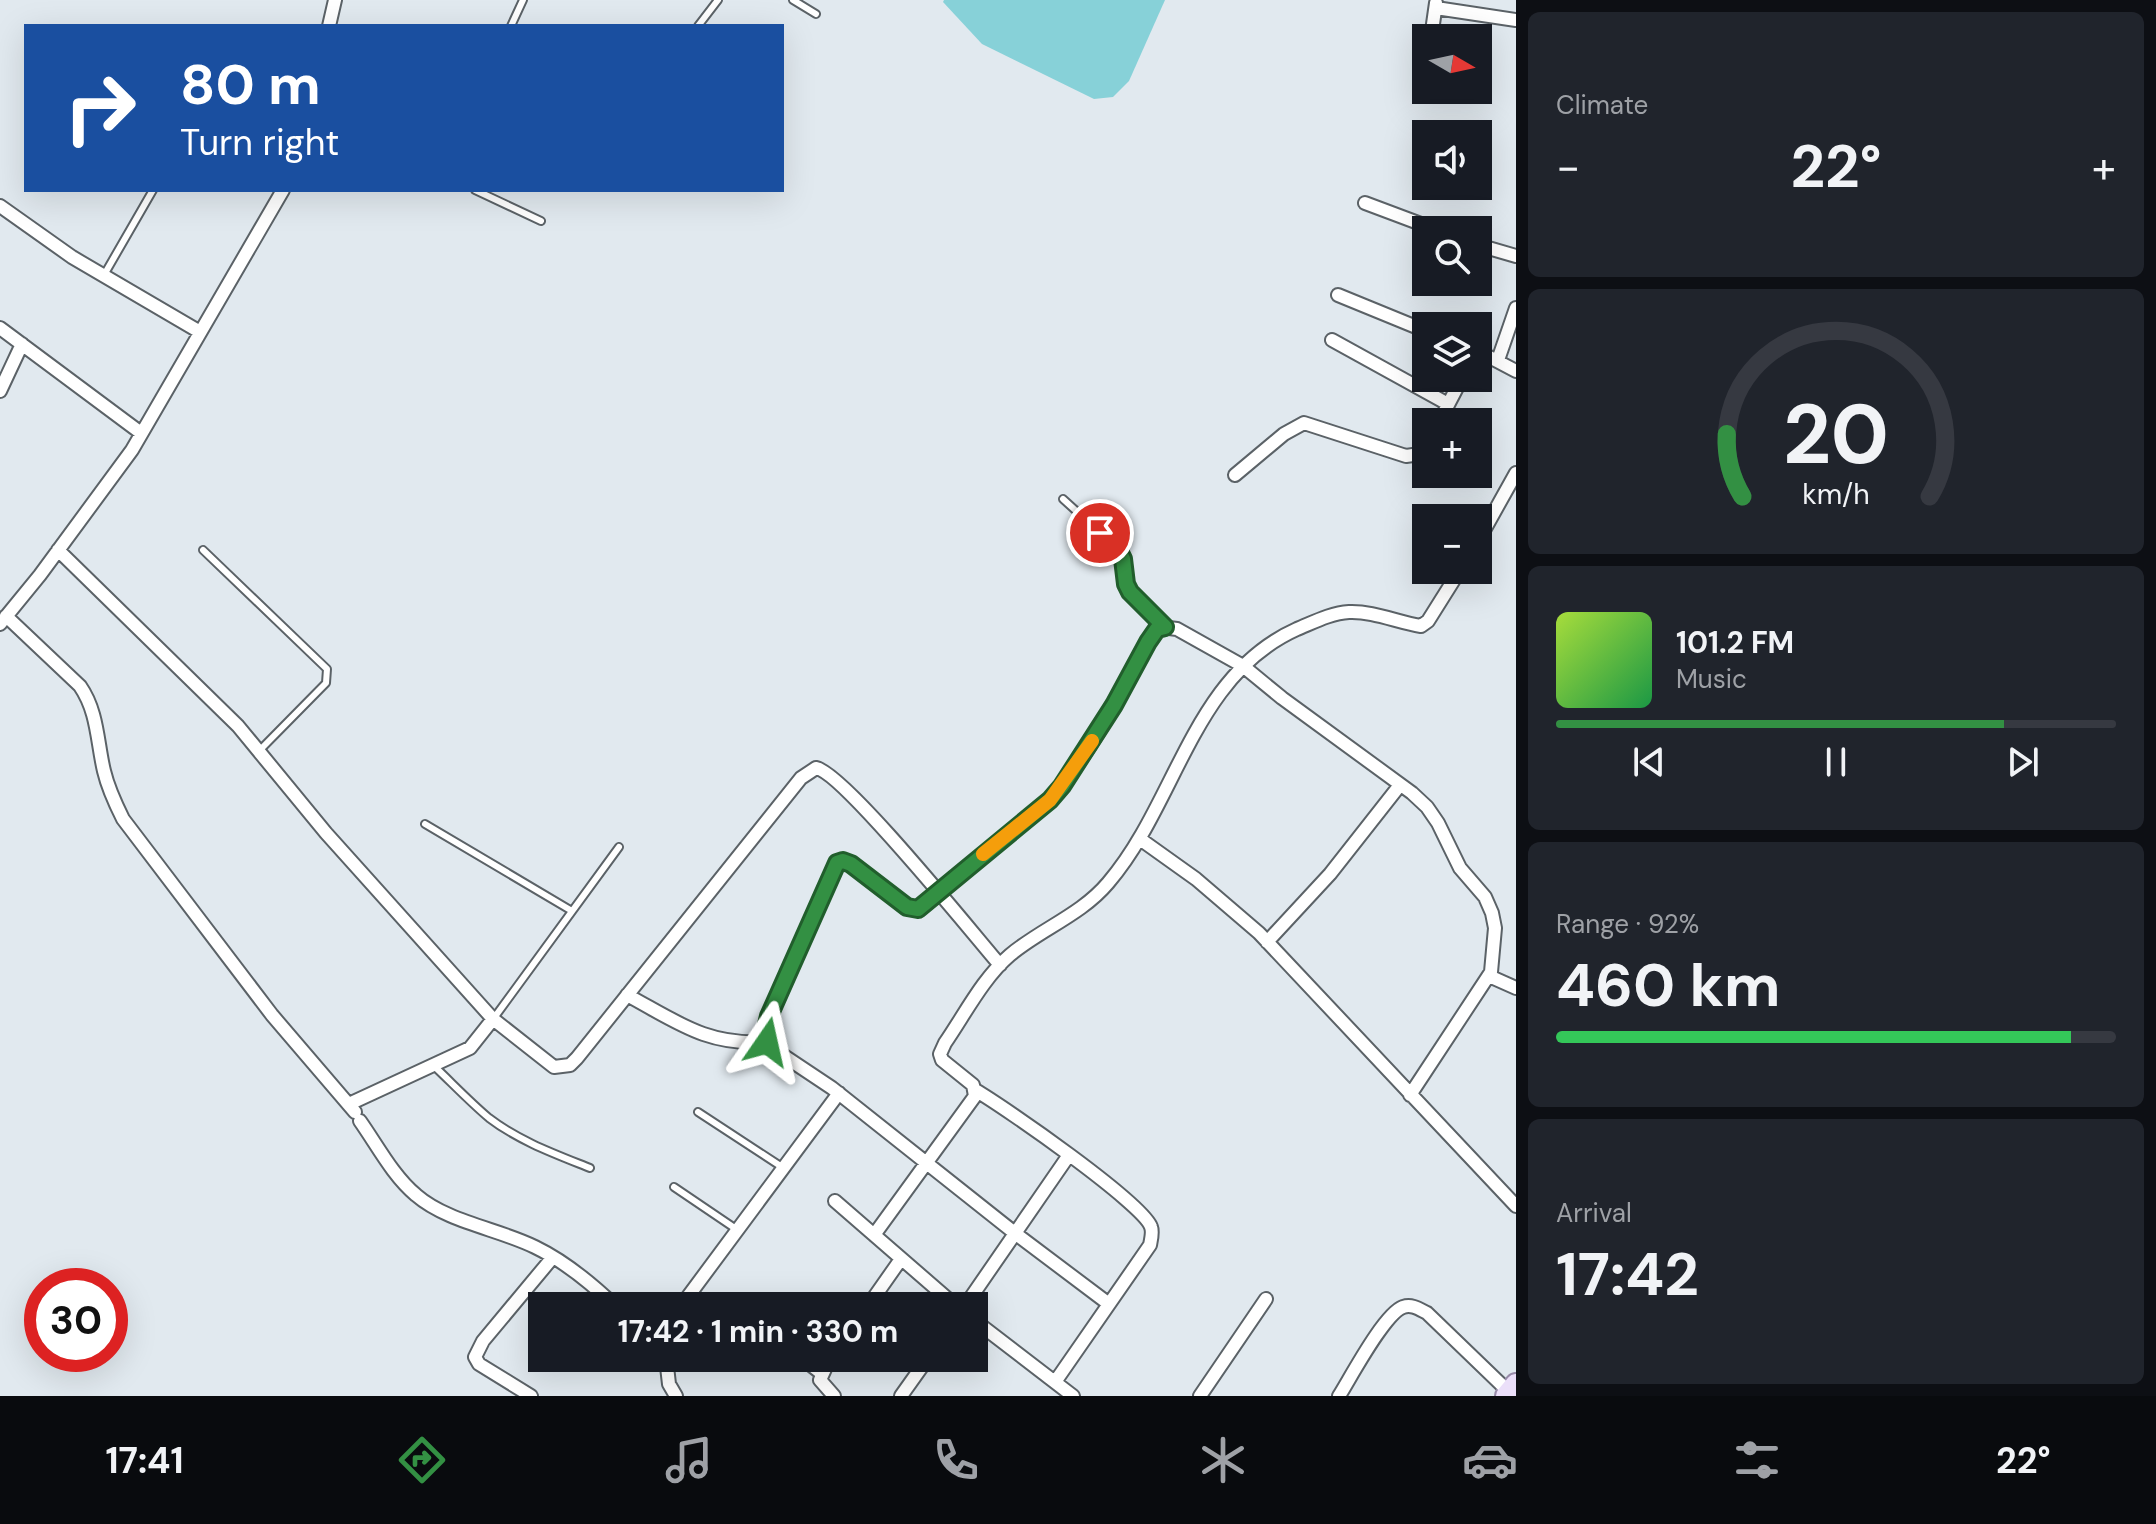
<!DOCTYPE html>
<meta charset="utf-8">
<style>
body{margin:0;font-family:"DM Sans",sans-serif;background:#20242c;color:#f1f3f6;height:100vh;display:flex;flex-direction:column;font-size:30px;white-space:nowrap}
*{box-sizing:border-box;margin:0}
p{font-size:26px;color:#9ea1a6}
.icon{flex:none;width:44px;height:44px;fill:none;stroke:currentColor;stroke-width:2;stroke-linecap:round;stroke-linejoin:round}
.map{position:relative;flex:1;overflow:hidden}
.side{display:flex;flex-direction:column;gap:12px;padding:12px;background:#0d0f14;width:640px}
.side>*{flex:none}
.hud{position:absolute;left:24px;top:24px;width:760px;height:168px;border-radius:0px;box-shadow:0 8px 32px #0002;background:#1a4fa0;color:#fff;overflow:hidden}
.needle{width:52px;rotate:99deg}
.fabs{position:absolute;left:1412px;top:24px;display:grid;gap:16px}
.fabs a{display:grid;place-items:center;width:80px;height:80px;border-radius:0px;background:#171b24;box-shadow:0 8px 32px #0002;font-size:40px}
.speed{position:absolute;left:24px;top:1268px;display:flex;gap:16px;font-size:40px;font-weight:700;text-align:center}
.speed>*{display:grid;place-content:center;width:104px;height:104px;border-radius:50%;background:#171b24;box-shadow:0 8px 32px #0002;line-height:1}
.speed .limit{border:12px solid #d22;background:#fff;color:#111}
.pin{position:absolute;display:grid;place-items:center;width:68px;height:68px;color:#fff;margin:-34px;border:4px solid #fff;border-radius:50%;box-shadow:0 2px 8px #0007}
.me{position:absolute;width:88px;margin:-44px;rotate:11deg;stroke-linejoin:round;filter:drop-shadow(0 0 6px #0008)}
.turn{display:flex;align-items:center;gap:28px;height:168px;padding:0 24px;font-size:36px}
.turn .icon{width:104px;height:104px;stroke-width:2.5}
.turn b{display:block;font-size:56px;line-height:68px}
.big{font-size:60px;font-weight:700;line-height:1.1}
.side .widget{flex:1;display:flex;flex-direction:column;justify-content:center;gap:12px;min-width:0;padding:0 28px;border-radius:12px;background:#20242c}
.side .dial{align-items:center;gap:0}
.dial svg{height:208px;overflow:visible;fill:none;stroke:#363941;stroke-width:7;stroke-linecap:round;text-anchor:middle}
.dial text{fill:#f1f3f6;stroke:none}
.song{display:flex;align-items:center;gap:24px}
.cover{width:96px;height:96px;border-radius:12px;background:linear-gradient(135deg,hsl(80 70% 55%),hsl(140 70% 35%))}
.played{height:8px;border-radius:4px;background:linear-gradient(90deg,#339043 80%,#363941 80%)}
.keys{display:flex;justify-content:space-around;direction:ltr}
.heat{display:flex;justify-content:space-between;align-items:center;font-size:44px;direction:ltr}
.charge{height:12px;border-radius:6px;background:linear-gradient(90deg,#34c759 92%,#363941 0)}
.trip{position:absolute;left:528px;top:1292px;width:460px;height:80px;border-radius:0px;background:#171b24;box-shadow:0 8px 32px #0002;font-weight:700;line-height:80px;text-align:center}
.dock{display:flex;height:128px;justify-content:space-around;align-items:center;background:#090b0e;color:#9ea1a6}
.dock .icon{width:56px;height:56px}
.dock .selected{color:#339043}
.dock b{font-size:36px;color:#f1f3f6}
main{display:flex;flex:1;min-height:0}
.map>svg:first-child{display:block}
.water{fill:#87d1d8}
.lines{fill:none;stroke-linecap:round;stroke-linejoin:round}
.service-casing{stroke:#5b6267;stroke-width:10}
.minor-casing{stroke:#5b6267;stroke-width:16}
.primary-casing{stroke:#978aa8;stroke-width:24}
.service{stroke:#fff;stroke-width:6}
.minor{stroke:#fff;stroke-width:12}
.primary{stroke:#ebdff9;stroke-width:20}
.route-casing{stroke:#215e2c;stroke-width:20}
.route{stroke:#339043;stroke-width:14}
.slow{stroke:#f59e0b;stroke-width:14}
</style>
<main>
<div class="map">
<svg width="1516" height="1396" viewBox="0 0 1516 1396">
<rect width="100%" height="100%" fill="#e1e9ef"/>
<path class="water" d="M944 0H1165L1129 81 1113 97 1094 99 982 44 943 2Z"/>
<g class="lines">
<defs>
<path id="service" d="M793 0 816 14
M511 26 523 0
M698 26 718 0
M475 190 541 221
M104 275 153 190
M1063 499 1118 549C1126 562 1122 575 1128 588 1134 602 1154 615 1165 627
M203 550 327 669 326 683 259 751
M425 824 572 911
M494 1018 619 847
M434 1066C452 1083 470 1102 489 1118 519 1141 555 1154 590 1168
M698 1112 782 1167
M674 1187 736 1229
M797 1358 820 1376"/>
<path id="minor" d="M1436 8 1516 20
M329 26 335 0
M1431 38 1436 3
M1426 74V72
M1365 203 1437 230
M0 206 72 257 200 332
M1478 245 1516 256
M1338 295 1426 331
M0 328 141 433
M1332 340 1448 404
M1478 351 1516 371
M1498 360 1516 308
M0 391 22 344
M1439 422 1462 378
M1235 475 1284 434 1304 423 1406 456 1420 454 1426 447
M1478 541 1516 473
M58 550 238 726 326 833 493 1019 554 1067 570 1065 577 1058 801 778 816 768C843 772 974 935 1000 965
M6 616 80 686C98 712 97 742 104 771 108 788 115 803 123 819L272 1015 355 1112
M0 624 40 575 132 450 283 190
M1140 839 1196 879 1259 933 1516 1206
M1267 942 1330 874 1400 785
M1489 976 1516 988
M627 995C677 1022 707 1046 767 1042
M975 1090C1003 1106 1144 1204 1151 1227 1153 1232 1151 1240 1150 1245L1055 1382
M349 1104 470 1048 493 1019
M360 1121C377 1145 393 1176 416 1195 447 1222 499 1229 535 1247 566 1262 591 1283 615 1306
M835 1201 956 1306
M874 1235 975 1096 973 1085 942 1060 940 1054 945 1043C965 1014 983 978 1010 955 1041 929 1081 915 1108 883 1177 803 1192 676 1297 629 1314 622 1331 613 1349 612 1373 611 1397 622 1421 626L1428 621 1460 570
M1109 1304 1016 1234 832 1088 772 1048 765 1033 769 1016 837 863 843 861 851 864 907 907 918 909 924 906 1050 800C1075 771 1097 736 1116 702 1129 679 1140 644 1161 627L1177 629 1243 666 1282 698 1412 793 1427 807 1438 823 1460 868 1485 897 1492 913 1495 928 1491 972 1410 1095
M681 1306 839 1093
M868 1306 901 1259
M965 1306 1069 1155
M974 1320 1073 1396
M666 1358 669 1384 676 1396
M830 1358 820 1380 834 1396
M531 1396 479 1364 475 1357 483 1341 553 1257
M901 1396 928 1358
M1200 1396 1266 1299
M1339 1396C1351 1377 1384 1314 1403 1307 1412 1304 1419 1309 1427 1313L1509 1392"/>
<path id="primary" d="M1506 1396 1516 1384"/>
</defs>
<use href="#service" class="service-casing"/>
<use href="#minor" class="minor-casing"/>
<use href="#primary" class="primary-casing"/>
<use href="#service" class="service"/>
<use href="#minor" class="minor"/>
<use href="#primary" class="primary"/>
</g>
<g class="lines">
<defs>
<path id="route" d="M767 1042 765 1033 769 1016 837 863 843 861 851 864 907 907 918 909 1050 800 1062 786 1114 705 1148 642 1157 629 1165 627 1130 592 1126 584 1123 559 1118 549 1100 533"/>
</defs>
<use href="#route" class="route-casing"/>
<use href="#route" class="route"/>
<path class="slow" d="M983 854 1050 800 1092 741"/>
</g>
</svg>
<div class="fabs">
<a><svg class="needle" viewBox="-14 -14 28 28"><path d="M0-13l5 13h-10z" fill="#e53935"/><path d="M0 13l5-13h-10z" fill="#9ea1a6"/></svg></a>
<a><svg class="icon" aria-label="sound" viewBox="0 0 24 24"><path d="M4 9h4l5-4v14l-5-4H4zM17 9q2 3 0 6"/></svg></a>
<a><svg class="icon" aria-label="search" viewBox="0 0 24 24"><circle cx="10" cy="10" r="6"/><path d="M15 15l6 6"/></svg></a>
<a><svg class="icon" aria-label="layers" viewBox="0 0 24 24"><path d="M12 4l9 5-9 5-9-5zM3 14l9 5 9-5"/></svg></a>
<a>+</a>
<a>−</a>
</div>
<div class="speed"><div class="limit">30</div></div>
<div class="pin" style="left:1100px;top:533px;background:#d93025"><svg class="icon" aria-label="arrive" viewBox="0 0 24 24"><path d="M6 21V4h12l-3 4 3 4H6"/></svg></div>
<svg class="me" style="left:767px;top:1042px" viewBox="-20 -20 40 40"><path d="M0-17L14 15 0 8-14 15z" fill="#339043" stroke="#fff" stroke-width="4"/></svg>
<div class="trip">17:42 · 1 min · 330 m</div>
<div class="hud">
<div class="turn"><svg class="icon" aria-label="right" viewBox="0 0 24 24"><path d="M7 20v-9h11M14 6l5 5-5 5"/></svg><div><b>80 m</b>Turn right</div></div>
</div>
</div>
<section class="side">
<div class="widget"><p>Climate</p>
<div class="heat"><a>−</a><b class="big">22°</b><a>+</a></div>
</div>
<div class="widget dial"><svg viewBox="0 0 100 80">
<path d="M14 69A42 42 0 1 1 86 69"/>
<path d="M14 69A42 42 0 0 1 8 45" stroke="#339043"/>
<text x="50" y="56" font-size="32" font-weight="700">20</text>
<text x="50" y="72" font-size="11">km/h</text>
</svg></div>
<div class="widget">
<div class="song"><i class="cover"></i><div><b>101.2 FM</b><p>Music</p></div></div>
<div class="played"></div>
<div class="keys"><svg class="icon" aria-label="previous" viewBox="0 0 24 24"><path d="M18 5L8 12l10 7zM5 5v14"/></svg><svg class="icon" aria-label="pause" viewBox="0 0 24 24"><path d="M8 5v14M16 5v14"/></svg><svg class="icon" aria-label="next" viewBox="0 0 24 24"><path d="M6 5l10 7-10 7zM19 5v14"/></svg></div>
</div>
<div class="widget"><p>Range · 92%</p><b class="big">460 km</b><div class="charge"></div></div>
<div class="widget"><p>Arrival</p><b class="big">17:42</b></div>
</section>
</main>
<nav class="dock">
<b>17:41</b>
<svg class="icon selected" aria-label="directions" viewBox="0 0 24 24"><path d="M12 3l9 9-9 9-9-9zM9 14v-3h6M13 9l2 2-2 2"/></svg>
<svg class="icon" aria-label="music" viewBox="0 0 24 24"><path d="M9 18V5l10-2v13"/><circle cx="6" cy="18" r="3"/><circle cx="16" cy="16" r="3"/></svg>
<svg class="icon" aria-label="phone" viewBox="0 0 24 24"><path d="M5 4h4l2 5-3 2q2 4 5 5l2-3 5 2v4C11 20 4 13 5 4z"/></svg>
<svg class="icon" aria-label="climate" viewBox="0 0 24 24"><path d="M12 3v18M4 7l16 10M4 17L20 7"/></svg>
<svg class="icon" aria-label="car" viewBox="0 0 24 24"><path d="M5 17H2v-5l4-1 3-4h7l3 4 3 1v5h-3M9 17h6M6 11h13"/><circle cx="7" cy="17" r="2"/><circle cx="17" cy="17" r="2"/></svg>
<svg class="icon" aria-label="filters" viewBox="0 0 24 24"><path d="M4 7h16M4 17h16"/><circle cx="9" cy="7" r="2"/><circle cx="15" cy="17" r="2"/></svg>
<b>22°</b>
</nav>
